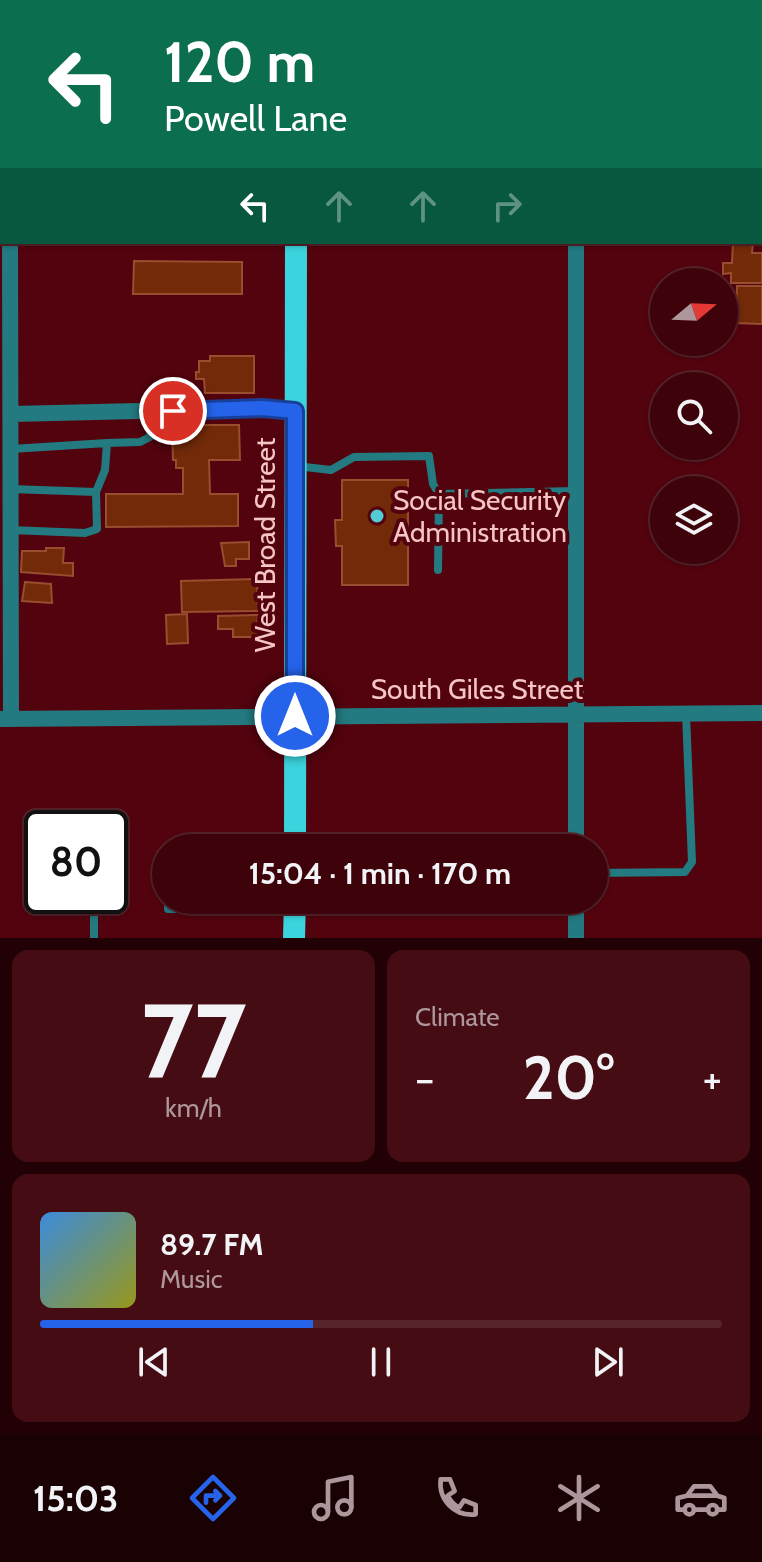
<!DOCTYPE html>
<meta charset="utf-8">
<style>
body{margin:0;font-family:Cabin,sans-serif;background:#450c13;color:#f1f3f6;height:100vh;display:flex;flex-direction:column;font-size:30px;white-space:nowrap}
*{box-sizing:border-box;margin:0}
p{font-size:26px;color:#ad979c}
.icon{flex:none;width:44px;height:44px;fill:none;stroke:currentColor;stroke-width:2;stroke-linecap:round;stroke-linejoin:round}
.map{position:relative;height:938px;overflow:hidden}
.drawer{display:flex;flex-direction:column;gap:12px;padding:12px;background:#220106;flex:1}
.drawer>*{flex:none}
.guide{position:absolute;left:0px;top:0px;width:762px;height:244px;box-shadow:0 2px 6px #0004,0 0 0 2px #57242b;background:#0b6e4f;color:#fff;overflow:hidden}
.needle{width:52px;rotate:71deg}
.tools{position:absolute;left:650px;top:268px;display:grid;gap:16px}
.tools a{display:grid;place-items:center;width:88px;height:88px;border-radius:50%;background:#3e020a;box-shadow:0 2px 6px #0004,0 0 0 2px #57242b;font-size:40px}
.speed{position:absolute;left:24px;top:810px;display:flex;gap:16px;font-size:40px;font-weight:700;text-align:center}
.speed>*{display:grid;place-content:center;width:104px;height:104px;border-radius:50%;background:#3e020a;box-shadow:0 2px 6px #0004,0 0 0 2px #57242b;line-height:1}
.speed .limit{border:4px solid #111;border-radius:12px;background:#fff;color:#111}
.pin{position:absolute;display:grid;place-items:center;width:68px;height:68px;color:#fff;margin:-34px;border:4px solid #fff;border-radius:50%;box-shadow:0 2px 8px #0007}
.me{position:absolute;width:88px;margin:-44px;rotate:0deg;stroke-linejoin:round;filter:drop-shadow(0 0 6px #0008)}
.turn{display:flex;align-items:center;gap:28px;height:168px;padding:0 32px;font-size:36px}
.turn .icon{width:104px;height:104px;stroke-width:2.5}
.turn b{display:block;font-size:56px;line-height:68px}
.lanes{display:flex;align-items:center;height:76px;padding:0 32px;background:#0003;justify-content:center;gap:40px;direction:ltr}
.lanes .off{opacity:.35}
.big{font-size:60px;font-weight:700;line-height:1.1}
.drawer .widget{flex:1;display:flex;flex-direction:column;justify-content:center;gap:12px;min-width:0;padding:0 28px;border-radius:16px;background:#450c13}
.drawer .dial{align-items:center;gap:0}
.dial b{font-size:104px;line-height:1}
.song{display:flex;align-items:center;gap:24px}
.cover{width:96px;height:96px;border-radius:12px;background:linear-gradient(135deg,hsl(210 70% 55%),hsl(60 70% 35%))}
.played{height:8px;border-radius:4px;background:linear-gradient(90deg,#2563eb 40%,#57242b 40%)}
.keys{display:flex;justify-content:space-around;direction:ltr}
.heat{display:flex;justify-content:space-between;align-items:center;font-size:44px;direction:ltr}
.drawer .tiles{flex:1;display:grid;gap:12px;grid-template-columns:1fr 1fr}
.widget:last-child{grid-column:span 2}
.trip{position:absolute;left:152px;top:834px;width:456px;height:80px;border-radius:40px;background:#3e020a;box-shadow:0 2px 6px #0004,0 0 0 2px #57242b;font-weight:700;line-height:80px;text-align:center}
.tab-bar{display:flex;height:128px;justify-content:space-around;align-items:center;background:#190104;color:#ad979c}
.tab-bar .icon{width:56px;height:56px}
.tab-bar .current{color:#2563eb}
.tab-bar b{font-size:36px;color:#f1f3f6}
.map>svg:first-child{display:block}
.green{fill:#443312}
.building{fill:#722a08;stroke:#984d2f;stroke-width:2}
.lines{fill:none;stroke-linecap:round;stroke-linejoin:round}
.service{stroke:#237a80;stroke-width:8}
.minor{stroke:#237a80;stroke-width:16}
.trunk{stroke:#3bd4de;stroke-width:22}
.route-casing{stroke:#184099;stroke-width:20}
.route{stroke:#2563eb;stroke-width:14}
.poi-dot{fill:#51ccd4;stroke:#53030e;stroke-width:3}
.labels{text-anchor:middle;dominant-baseline:central;stroke-width:8;stroke-linejoin:round;paint-order:stroke}
.poi-label{font-size:28px;fill:#f6c6c4;stroke:#53030e;text-anchor:start}
.street-label{font-size:28px;fill:#f6c6c4;stroke:#53030e}
</style>
<div class="map">
<svg width="762" height="938" viewBox="0 0 762 938">
<rect width="100%" height="100%" fill="#53030e"/>
<path class="green" d="M0 0H296L2 2 0 72Z"/>
<path class="building" d="M760 192H762V232H760Z
M733 242H753L752 253H762V283H731V273L723 274V263H732Z
M134 261 242 262V294H133Z
M737 286H762V324L736 323Z
M210 356H254V393H205L204 379H196V372H199V361H210Z
M172 425H239L240 460H209L210 494H238V526L106 527V494H183V468H176V460H173Z
M342 480H408V585H342V546H336L335 520H342Z
M249 542V559H236V566H225L221 543Z
M46 548H64L63 563H73V576L21 572 22 551H46Z
M257 579 258 611 182 612 181 581Z
M25 582 51 584 52 603 22 601Z
M187 614 188 643 167 644 166 615Z
M258 615 256 637H233V629H218V616Z"/>
<g class="lines">
<path class="service" d="M581 2V0
M712 2V0
M11 449 107 443
M296 466 331 470 354 457 429 456 433 484 439 494 576 491
M11 489 96 492
M11 530 85 533 97 529 96 492 105 470 107 443 140 442 150 437 151 413
M438 570 439 494
M594 873 685 872 692 862 686 714
M94 896V938
M168 900V909H294"/>
<path class="minor" d="M0 72H2
M760 78H762
M10 242 11 719
M576 242V848
M11 414 262 408 295 411
M0 719 762 713
M576 938V900"/>
<path class="trunk" d="M295 0V2
M295 848 296 242
M294 938 295 900"/>
</g>
<g class="lines">
<defs>
<path id="route" d="M173 411 262 408 295 411V716"/>
</defs>
<use href="#route" class="route-casing"/>
<use href="#route" class="route"/>
</g>
<circle class="poi-dot" cx="377" cy="516" r="8"/>
<g class="labels">
<g class="poi-label">
<text x="393" y="500">Social Security<tspan x="393" dy="32">Administration</tspan></text>
</g>
<g class="street-label">
<text transform="translate(265 545) rotate(-90)">West Broad Street</text>
<text x="477" y="689">South Giles Street</text>
</g>
</g>
</svg>
<div class="tools">
<a><svg class="needle" viewBox="-14 -14 28 28"><path d="M0-13l5 13h-10z" fill="#e53935"/><path d="M0 13l5-13h-10z" fill="#ad979c"/></svg></a>
<a><svg class="icon" aria-label="search" viewBox="0 0 24 24"><circle cx="10" cy="10" r="6"/><path d="M15 15l6 6"/></svg></a>
<a><svg class="icon" aria-label="layers" viewBox="0 0 24 24"><path d="M12 4l9 5-9 5-9-5zM3 14l9 5 9-5"/></svg></a>
</div>
<div class="speed"><div class="limit">80</div></div>
<div class="pin" style="left:173px;top:411px;background:#d93025"><svg class="icon" aria-label="arrive" viewBox="0 0 24 24"><path d="M6 21V4h12l-3 4 3 4H6"/></svg></div>
<svg class="me" style="left:295px;top:716px" viewBox="-20 -20 40 40"><circle r="17" fill="#2563eb" stroke="#fff" stroke-width="3"/><path d="M0-11L8 9 0 5-8 9z" fill="#fff"/></svg>
<div class="trip">15:04 · 1 min · 170 m</div>
<div class="guide">
<div class="turn"><svg class="icon" aria-label="left" viewBox="0 0 24 24"><path d="M17 20v-9H6M10 6l-5 5 5 5"/></svg><div><b>120 m</b>Powell Lane</div></div>
<div class="lanes"><svg class="icon" aria-label="left" viewBox="0 0 24 24"><path d="M17 20v-9H6M10 6l-5 5 5 5"/></svg><svg class="icon off" aria-label="ahead" viewBox="0 0 24 24"><path d="M12 20V5M6 11l6-6 6 6"/></svg><svg class="icon off" aria-label="ahead" viewBox="0 0 24 24"><path d="M12 20V5M6 11l6-6 6 6"/></svg><svg class="icon off" aria-label="right" viewBox="0 0 24 24"><path d="M7 20v-9h11M14 6l5 5-5 5"/></svg></div>
</div>
</div>
<section class="drawer">
<div class="tiles">
<div class="widget dial"><b>77</b><p>km/h</p></div>
<div class="widget"><p>Climate</p>
<div class="heat"><a>−</a><b class="big">20°</b><a>+</a></div>
</div>
<div class="widget">
<div class="song"><i class="cover"></i><div><b>89.7 FM</b><p>Music</p></div></div>
<div class="played"></div>
<div class="keys"><svg class="icon" aria-label="previous" viewBox="0 0 24 24"><path d="M18 5L8 12l10 7zM5 5v14"/></svg><svg class="icon" aria-label="pause" viewBox="0 0 24 24"><path d="M8 5v14M16 5v14"/></svg><svg class="icon" aria-label="next" viewBox="0 0 24 24"><path d="M6 5l10 7-10 7zM19 5v14"/></svg></div>
</div>
</div>
</section>
<nav class="tab-bar">
<b>15:03</b>
<svg class="icon current" aria-label="directions" viewBox="0 0 24 24"><path d="M12 3l9 9-9 9-9-9zM9 14v-3h6M13 9l2 2-2 2"/></svg>
<svg class="icon" aria-label="music" viewBox="0 0 24 24"><path d="M9 18V5l10-2v13"/><circle cx="6" cy="18" r="3"/><circle cx="16" cy="16" r="3"/></svg>
<svg class="icon" aria-label="phone" viewBox="0 0 24 24"><path d="M5 4h4l2 5-3 2q2 4 5 5l2-3 5 2v4C11 20 4 13 5 4z"/></svg>
<svg class="icon" aria-label="climate" viewBox="0 0 24 24"><path d="M12 3v18M4 7l16 10M4 17L20 7"/></svg>
<svg class="icon" aria-label="car" viewBox="0 0 24 24"><path d="M5 17H2v-5l4-1 3-4h7l3 4 3 1v5h-3M9 17h6M6 11h13"/><circle cx="7" cy="17" r="2"/><circle cx="17" cy="17" r="2"/></svg>
</nav>
